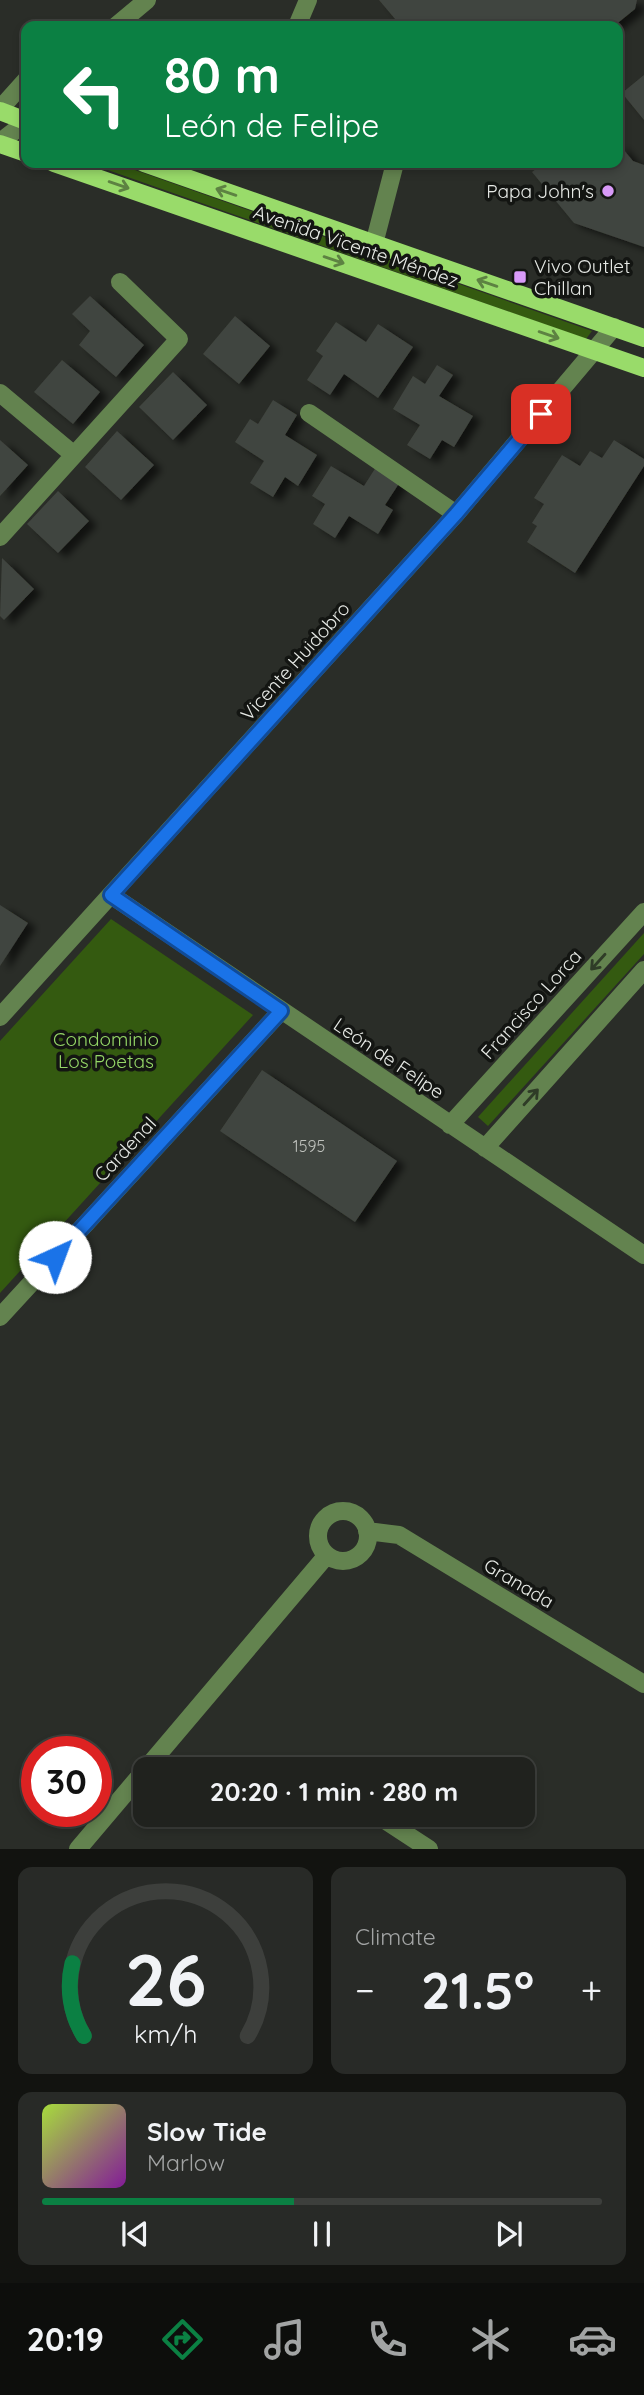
<!DOCTYPE html>
<meta charset="utf-8">
<style>
body{margin:0;font-family:Quicksand,sans-serif;background:#282a27;color:#f1f3f6;height:100vh;display:flex;flex-direction:column;font-size:26px;white-space:nowrap}
*{box-sizing:border-box;margin:0}
p{font-size:23px;color:#a2a4a4}
.icon{flex:none;width:38px;height:38px;fill:none;stroke:currentColor;stroke-width:2;stroke-linecap:round;stroke-linejoin:round}
.map{position:relative;height:1849px;overflow:hidden}
.details{display:flex;flex-direction:column;gap:18px;padding:18px;background:#121310;flex:1}
.details>*{flex:none}
.guide{position:absolute;left:21px;top:21px;width:602px;height:147px;border-radius:14px;box-shadow:0 4px 10px #0003,0 0 0 2px #3d3f3c;background:#0b8043;color:#fff;overflow:hidden}
.speed{position:absolute;left:21px;top:1736px;display:flex;gap:14px;font-size:35px;font-weight:700;text-align:center}
.speed>*{display:grid;place-content:center;width:91px;height:91px;border-radius:50%;background:#20221e;box-shadow:0 4px 10px #0003,0 0 0 2px #3d3f3c;line-height:1}
.speed .limit{border:10px solid #d22;background:#fff;color:#111}
.pin{position:absolute;display:grid;place-items:center;width:60px;height:60px;color:#fff;margin:-30px;border-radius:14px;box-shadow:0 4px 10px #0006}
.me{position:absolute;width:77px;margin:-38px;rotate:43deg;stroke-linejoin:round;filter:drop-shadow(0 0 5px #0008)}
.turn{display:flex;align-items:center;gap:24px;height:147px;padding:0 28px;font-size:32px}
.turn .icon{width:91px;height:91px;stroke-width:2.5}
.turn b{display:block;font-size:49px;line-height:60px}
.big{font-size:52px;font-weight:700;line-height:1.1}
.details .card{flex:1;display:flex;flex-direction:column;justify-content:center;gap:10px;min-width:0;padding:0 24px;border-radius:14px;background:#282a27}
.details .dial{align-items:center;gap:0}
.dial svg{height:182px;overflow:visible;fill:none;stroke:#3d3f3c;stroke-width:7;stroke-linecap:round;text-anchor:middle}
.dial text{fill:#f1f3f6;stroke:none}
.song{display:flex;align-items:center;gap:21px}
.cover{width:84px;height:84px;border-radius:10px;background:linear-gradient(135deg,hsl(80 70% 55%),hsl(290 70% 35%))}
.played{height:7px;border-radius:4px;background:linear-gradient(90deg,#0b8043 45%,#3d3f3c 45%)}
.keys{display:flex;justify-content:space-around;direction:ltr}
.heat{display:flex;justify-content:space-between;align-items:center;font-size:38px;direction:ltr}
.details .tiles{flex:1;display:grid;gap:18px;grid-template-columns:1fr 1fr}
.card:last-child{grid-column:span 2}
.trip{position:absolute;left:133px;top:1757px;width:402px;height:70px;border-radius:14px;background:#20221e;box-shadow:0 4px 10px #0003,0 0 0 2px #3d3f3c;font-weight:700;line-height:70px;text-align:center}
.tab-bar{display:flex;height:112px;justify-content:space-around;align-items:center;background:#0d0e0c;color:#a2a4a4}
.tab-bar .icon{width:49px;height:49px}
.tab-bar .current{color:#0b8043}
.tab-bar b{font-size:32px;color:#f1f3f6}
.map>svg:first-child{display:block}
.green{fill:#345a10}
.building{fill:#41453f;filter:url(#shadow)}
.lines{fill:none;stroke-linecap:round;stroke-linejoin:round}
.minor{stroke:#63834f;stroke-width:18}
.major{stroke:#99db6a;stroke-width:18}
.oneway{stroke:#5d8242}
.oneway2{stroke:#2f3c27}
.route-casing{stroke:#114b97;stroke-width:18}
.route{stroke:#1a73e8;stroke-width:12}
.poi-dot{fill:#d89af8;stroke:#131512;stroke-width:2.5}
.labels{text-anchor:middle;dominant-baseline:central;stroke-width:7;stroke-linejoin:round;paint-order:stroke}
.number-label{font-size:16px;fill:#bec1bc}
.poi-label{font-size:19px;fill:#e7eae6;stroke:#131512;text-anchor:end}
.street-label{font-size:19px;fill:#e7eae6;stroke:#131512}
.park-label{font-size:19px;fill:#95d767;stroke:#131512}
</style>
<div class="map">
<svg width="644" height="1849" viewBox="0 0 644 1849">
<defs>
<filter id="shadow"><feDropShadow dx="8" dy="4.5" stdDeviation="3.5" flood-color="#0009"/></filter>
</defs>
<rect width="100%" height="100%" fill="#2a2d28"/>
<path class="green" d="M88 163H115L592 331 586 339Z
M111 919 253 1015 0 1293V1041Z
M644 933V954L488 1126 478 1117Z"/>
<path class="building" d="M379 0H637L635 9 614 26H401Z
M644 75V120L622 93Z
M618 143 633 161 644 165V247L574 223 532 172 544 163H618Z
M90 296 144 345 116 377 79 345 90 331 72 314Z
M235 316 270 346 239 384 203 354Z
M336 322 366 342 378 324 413 347 378 398 344 374 330 395 307 380 323 356 316 351Z
M62 360 100 392 73 424 34 392Z
M437 365 453 375 439 396 473 416 454 447 442 440 430 459 407 445 420 425 393 409 413 376 425 384Z
M173 372 207 405 173 440 139 407Z
M273 400 297 415 285 435 317 455 298 486 285 477 273 497 250 483 264 461 235 442 250 419 258 424Z
M117 431 154 465 121 500 85 467Z
M0 440 28 465 0 496Z
M614 440 644 459V466L575 573 527 542 537 526 532 523 544 504 534 498 562 455 580 466 590 451 602 458Z
M331 466 364 486 376 467 400 482 385 505 393 510 378 534 349 516 335 538 313 524 325 504 312 496Z
M58 491 89 521 58 553 27 524Z
M2 558 34 589 4 620 0 616Z
M0 905 28 923 0 966Z
M262 1070 397 1161 355 1222 220 1131Z"/>
<g class="lines">
<path class="minor" d="M116 26 147 0
M297 26 308 0
M0 109 26 80
M0 142 26 122
M374 244 395 163
M0 393 74 455
M309 413 456 514
M0 537 179 339 120 282
M111 895 644 1255
M0 1017 456 514 614 327
M450 1125 644 912
M485 1148 644 970
M0 1317 281 1011
M318 1536a25 25 0 1 1 50 0a25 25 0 1 1-50 0Z
M367 1531 399 1535 644 1684
M377 1815 429 1849
M78 1849 327 1555"/>
<path class="major" d="M0 111 26 121
M0 144 26 153
M54 163 644 368
M144 163 644 338"/>
</g>
<defs><path id="oneway-shaft" d="M-6 0H5M1.5-3L5.5 0L1.5 3" fill="none" stroke-width="1.6" stroke-linecap="round" stroke-linejoin="round" transform="scale(1.75)"/></defs>
<g class="oneway">
<use href="#oneway-shaft" transform="translate(119 185) rotate(19)"/>
<use href="#oneway-shaft" transform="translate(226 192) rotate(-161)"/>
<use href="#oneway-shaft" transform="translate(334 260) rotate(19)"/>
<use href="#oneway-shaft" transform="translate(487 283) rotate(-161)"/>
<use href="#oneway-shaft" transform="translate(549 335) rotate(19)"/>
</g>
<g class="oneway2">
<use href="#oneway-shaft" transform="translate(598 962) rotate(132)"/>
<use href="#oneway-shaft" transform="translate(531 1097) rotate(-48)"/>
</g>
<g class="lines">
<defs>
<path id="route" d="M55 1257 281 1011 111 895 456 514 541 414"/>
</defs>
<use href="#route" class="route-casing"/>
<use href="#route" class="route"/>
</g>
<g class="poi-dot">
<circle cx="608" cy="191" r="7"/>
<rect x="513" y="270" width="14" height="14" rx="3.5"/>
</g>
<g class="labels">
<g class="number-label">
<text x="309" y="1146">1595</text>
</g>
<g class="poi-label">
<text x="594" y="191">Papa John's</text>
<text x="534" y="266" text-anchor="start">Vivo Outlet<tspan x="534" dy="22">Chillan</tspan></text>
</g>
<g class="street-label">
<text transform="translate(356 246) rotate(19)">Avenida Vicente Méndez</text>
<text transform="translate(295 661) rotate(-48)">Vicente Huidobro</text>
<text transform="translate(531 1004) rotate(-48)">Francisco Lorca</text>
<text transform="translate(389 1058) rotate(34)">León de Felipe</text>
<text transform="translate(125 1149) rotate(-47)">Cardenal</text>
<text transform="translate(519 1583) rotate(31)">Granada</text>
</g>
<g class="park-label">
<text x="106" y="1039">Condominio<tspan x="106" dy="22">Los Poetas</tspan></text>
</g>
</g>
</svg>
<div class="speed"><div class="limit">30</div></div>
<div class="pin" style="left:541px;top:414px;background:#d93025"><svg class="icon" aria-label="arrive" viewBox="0 0 24 24"><path d="M6 21V4h12l-3 4 3 4H6"/></svg></div>
<svg class="me" style="left:55px;top:1257px" viewBox="-20 -20 40 40"><circle r="19" fill="#fff"/><path d="M0-13L10 11 0 6-10 11z" fill="#1a73e8"/></svg>
<div class="trip">20:20 · 1 min · 280 m</div>
<div class="guide">
<div class="turn"><svg class="icon" aria-label="left" viewBox="0 0 24 24"><path d="M17 20v-9H6M10 6l-5 5 5 5"/></svg><div><b>80 m</b>León de Felipe</div></div>
</div>
</div>
<section class="details">
<div class="tiles">
<div class="card dial"><svg viewBox="0 0 100 80">
<path d="M14 69A42 42 0 1 1 86 69"/>
<path d="M14 69A42 42 0 0 1 9 37" stroke="#0b8043"/>
<text x="50" y="56" font-size="32" font-weight="700">26</text>
<text x="50" y="72" font-size="11">km/h</text>
</svg></div>
<div class="card"><p>Climate</p>
<div class="heat"><a>−</a><b class="big">21.5°</b><a>+</a></div>
</div>
<div class="card">
<div class="song"><i class="cover"></i><div><b>Slow Tide</b><p>Marlow</p></div></div>
<div class="played"></div>
<div class="keys"><svg class="icon" aria-label="previous" viewBox="0 0 24 24"><path d="M18 5L8 12l10 7zM5 5v14"/></svg><svg class="icon" aria-label="pause" viewBox="0 0 24 24"><path d="M8 5v14M16 5v14"/></svg><svg class="icon" aria-label="next" viewBox="0 0 24 24"><path d="M6 5l10 7-10 7zM19 5v14"/></svg></div>
</div>
</div>
</section>
<nav class="tab-bar">
<b>20:19</b>
<svg class="icon current" aria-label="directions" viewBox="0 0 24 24"><path d="M12 3l9 9-9 9-9-9zM9 14v-3h6M13 9l2 2-2 2"/></svg>
<svg class="icon" aria-label="music" viewBox="0 0 24 24"><path d="M9 18V5l10-2v13"/><circle cx="6" cy="18" r="3"/><circle cx="16" cy="16" r="3"/></svg>
<svg class="icon" aria-label="phone" viewBox="0 0 24 24"><path d="M5 4h4l2 5-3 2q2 4 5 5l2-3 5 2v4C11 20 4 13 5 4z"/></svg>
<svg class="icon" aria-label="climate" viewBox="0 0 24 24"><path d="M12 3v18M4 7l16 10M4 17L20 7"/></svg>
<svg class="icon" aria-label="car" viewBox="0 0 24 24"><path d="M5 17H2v-5l4-1 3-4h7l3 4 3 1v5h-3M9 17h6M6 11h13"/><circle cx="7" cy="17" r="2"/><circle cx="17" cy="17" r="2"/></svg>
</nav>
